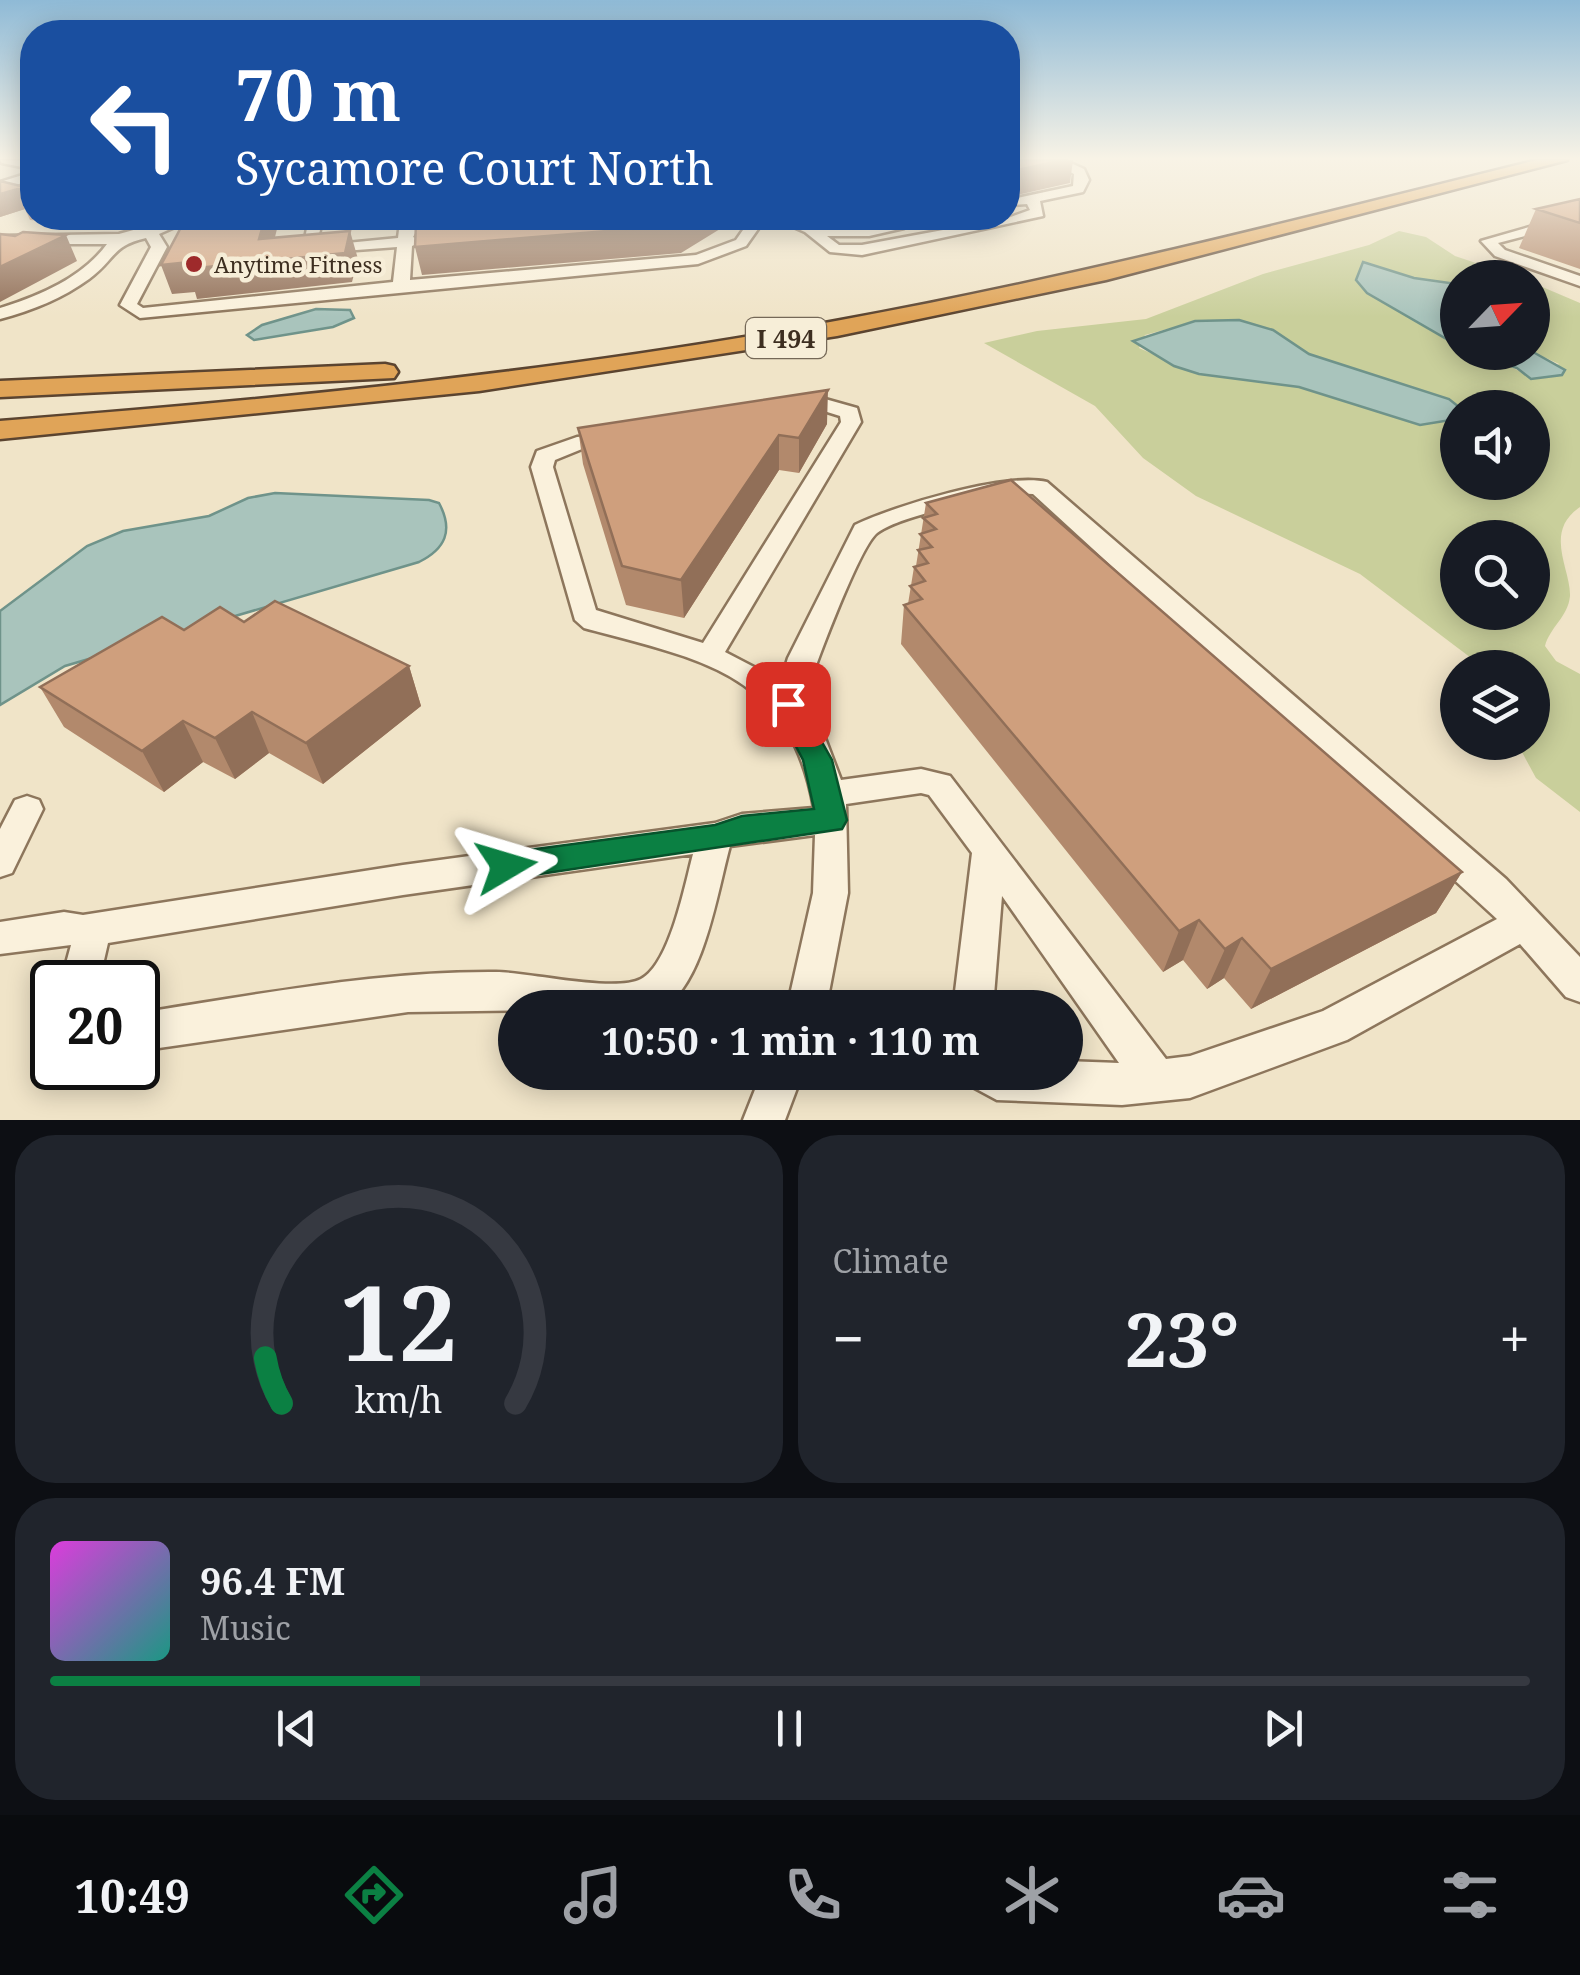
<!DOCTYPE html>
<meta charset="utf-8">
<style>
body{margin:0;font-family:"Noto Serif",serif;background:#20242c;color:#f1f3f6;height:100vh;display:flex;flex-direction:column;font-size:38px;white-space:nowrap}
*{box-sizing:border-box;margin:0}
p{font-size:32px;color:#9ea1a6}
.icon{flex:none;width:55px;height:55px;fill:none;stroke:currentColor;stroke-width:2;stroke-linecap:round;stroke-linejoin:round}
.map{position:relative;height:1120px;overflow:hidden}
.drawer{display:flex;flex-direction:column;gap:15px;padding:15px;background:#0d0f14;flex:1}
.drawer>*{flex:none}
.banner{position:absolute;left:20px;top:20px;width:1000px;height:210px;border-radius:40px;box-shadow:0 5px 25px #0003;background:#1a4fa0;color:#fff;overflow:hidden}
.needle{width:65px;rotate:65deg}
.tools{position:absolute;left:1440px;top:260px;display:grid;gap:20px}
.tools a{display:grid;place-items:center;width:110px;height:110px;border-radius:50%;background:#171b24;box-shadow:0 5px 25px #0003;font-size:50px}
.speed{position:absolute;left:30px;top:960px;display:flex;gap:20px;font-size:50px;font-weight:700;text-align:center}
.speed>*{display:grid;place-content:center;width:130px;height:130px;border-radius:50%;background:#171b24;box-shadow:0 5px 25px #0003;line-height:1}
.speed .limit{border:5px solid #111;border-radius:15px;background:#fff;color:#111}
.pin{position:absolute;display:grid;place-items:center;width:85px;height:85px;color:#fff;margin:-42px;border-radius:20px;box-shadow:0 5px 15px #0006}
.me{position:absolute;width:110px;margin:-55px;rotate:83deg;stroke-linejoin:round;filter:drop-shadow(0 0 8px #0008)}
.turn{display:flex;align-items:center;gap:35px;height:210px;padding:0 50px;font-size:45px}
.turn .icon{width:130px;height:130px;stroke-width:2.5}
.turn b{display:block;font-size:70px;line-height:85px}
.big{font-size:75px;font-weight:700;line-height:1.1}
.drawer .widget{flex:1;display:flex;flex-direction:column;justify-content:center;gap:15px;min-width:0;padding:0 35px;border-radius:40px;background:#20242c}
.drawer .dial{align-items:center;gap:0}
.dial svg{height:260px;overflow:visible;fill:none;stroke:#363941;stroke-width:7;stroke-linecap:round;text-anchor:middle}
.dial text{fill:#f1f3f6;stroke:none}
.song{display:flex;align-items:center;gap:30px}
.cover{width:120px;height:120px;border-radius:15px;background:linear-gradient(135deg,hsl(300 70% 55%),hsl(170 70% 35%))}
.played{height:10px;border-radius:5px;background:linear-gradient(90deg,#0b8043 25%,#363941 25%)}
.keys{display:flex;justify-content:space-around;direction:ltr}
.heat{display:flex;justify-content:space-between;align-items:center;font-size:55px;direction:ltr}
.drawer .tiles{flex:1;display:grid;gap:15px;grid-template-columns:1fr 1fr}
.widget:last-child{grid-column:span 2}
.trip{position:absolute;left:498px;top:990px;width:585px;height:100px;border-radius:50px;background:#171b24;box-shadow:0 5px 25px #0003;font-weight:700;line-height:100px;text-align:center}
.menu{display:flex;height:160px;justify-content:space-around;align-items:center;background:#090b0e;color:#9ea1a6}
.menu .icon{width:70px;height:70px}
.menu .current{color:#0b8043}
.menu b{font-size:45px;color:#f1f3f6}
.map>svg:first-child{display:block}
.green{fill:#c9cf9b;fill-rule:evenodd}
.water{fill:#a9c4bc;stroke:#6f938a;stroke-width:2.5}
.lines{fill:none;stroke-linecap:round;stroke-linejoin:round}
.minor-casing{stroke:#8d765c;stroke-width:5}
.highway-casing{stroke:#5b4430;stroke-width:5}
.minor{fill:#faf1dc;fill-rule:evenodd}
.highway{fill:#e0a458;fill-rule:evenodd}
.wall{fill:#b2896c}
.shaded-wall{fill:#916f58}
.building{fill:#cf9f7d;stroke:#916f58;stroke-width:2.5}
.route{fill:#0b8043;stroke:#07532c;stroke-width:2.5}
.poi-dot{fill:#9e2a2b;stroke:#f7eed8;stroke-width:4}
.labels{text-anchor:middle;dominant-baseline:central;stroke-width:9;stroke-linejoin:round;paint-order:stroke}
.far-poi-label{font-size:22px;fill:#3d2e20;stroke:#f7eed8;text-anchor:start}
.shield{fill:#f7eed8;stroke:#756857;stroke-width:2.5}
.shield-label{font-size:25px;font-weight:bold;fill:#3d2e20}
</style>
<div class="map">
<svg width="1580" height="1120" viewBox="0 0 1580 1120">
<rect width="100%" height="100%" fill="#f0e4c8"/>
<path class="green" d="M1399 231 1426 237 1455 256 1518 277 1458 278 1457 284 1414 278 1364 262 1367 293 1457 345 1458 352C1483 353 1511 364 1531 379L1559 364 1533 352V283L1580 303V507C1543 532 1571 569 1570 596 1568 617 1550 627 1545 646L1556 661 1580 674V812L1536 778 1517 743 1532 742V668L1483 667 1360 574 1196 496 1143 458 1095 406 984 343 1037 331 1146 319 1263 274 1369 245ZM1171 328 1273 330 1309 354 1449 399 1459 407 1532 408V482H1458L1457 419 1420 425 1299 387 1199 374 1139 348 1145 335ZM1458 538H1532V612H1458Z"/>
<path class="water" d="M1363 262 1414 278 1457 284V345L1367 293 1356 280Z
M316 309 350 310 354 318 333 327 254 340 247 335 262 325Z
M1239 320 1273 330 1309 354 1449 399 1459 407 1457 419 1420 425 1299 387 1199 374 1174 366 1133 341 1195 321Z
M1533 352 1565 370 1562 375 1531 379 1517 368 1474 353Z
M275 493 429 500 439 503C454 531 445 549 419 562L65 666 0 705V611L87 546 123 531 209 516 248 498Z"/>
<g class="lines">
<defs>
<path id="minor" d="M0 160 32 161V169L2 163Z
M1047 160H1064L1084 169 1089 180 1083 192 1040 201 1043 216 862 255 830 252 805 232 773 218H790L837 228 897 224 904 228 869 236H827L839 245H862L1008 218 1030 210 1027 204 1012 205V199L1073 186 1074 174Z
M32 172V180L0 190V182Z
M1580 205V217L1574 223 1498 243 1505 250 1580 276V286L1495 256 1481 241 1564 217Z
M177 218H195L159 234 167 247 137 304 143 308 393 282 397 247 302 254 309 218H323L316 246 398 238 399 230 410 218H424L413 237 423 241 412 246 410 280 696 255 736 240 743 230 732 218H747L758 229 746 246 698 264 140 318 120 305 151 247 146 238C111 246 116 259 89 279 63 298 31 311 0 319V308C39 296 82 278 107 244H0V236L119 234Z
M326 218H402L395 222H333Z
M825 399 857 408 861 422 725 652 781 681 788 658 855 525C894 506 1006 472 1047 482L1506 879 1580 957V1002L1566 997 1520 944 1347 1040 1190 1098 1122 1105 997 1100 971 1086 966 1072H1065V1061L1119 1063 1002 896 993 1008H953L972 853 929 795 921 793 846 804 848 893 826 1008H787L813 893 815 835 730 846C718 888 704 986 662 1008L408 1012 138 1051V1013C256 995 376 971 496 972 529 972 614 993 641 979 670 964 685 884 693 854L403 895 108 943 99 982H61L71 945 0 954V922L64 912 83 915 403 865 715 823 742 814 814 808C790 672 702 660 584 628L575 620 531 467 537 451 577 437 618 434V442L582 449 555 460 553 467 596 610 703 643 841 422 840 416 824 411 794 416 784 410 787 406ZM1011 493 1033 494 1497 919 1323 1011 1190 1056 1166 1059 950 776 921 769 841 780 825 738 803 704C811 676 859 547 877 533 901 515 980 501 1011 493Z
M27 796 39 800 43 809 12 873 0 877V829L15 800Z
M762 1072H803L785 1120H743Z"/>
<path id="highway" d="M1537 160H1567L1106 280 837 336 479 391 0 439V421C281 399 563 372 841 320 1075 277 1305 218 1537 160Z
M385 364 394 366 398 372 394 378 0 397V381Z"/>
</defs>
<use href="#minor" class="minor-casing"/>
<use href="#highway" class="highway-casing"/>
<use href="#minor" class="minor"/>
<use href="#highway" class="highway"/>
</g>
<path class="wall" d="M0 181 25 187 29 197 32 196V218H147L120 229 30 220 25 209 0 217Z
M1580 199V269L1519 248 1536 209Z
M824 218H913L899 221 863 222Z
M827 424 799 473 779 470 684 618 626 605 583 464 578 428Z
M926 503 1462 872 1436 913 1251 1009 1224 978 1207 989 1183 960 1163 972 901 644 904 605 908 604 914 567 916 566Z
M184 630 409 666 421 706 323 784 269 753 235 779 203 762 164 792 64 727 40 687Z"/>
<path class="shaded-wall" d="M1064 160H1073L1070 183 1008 197V172Z
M25 187 31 201 21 199 25 209 0 217V194Z
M116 218H147L120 229Z
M265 218H278L279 221 269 261 350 231 358 259 352 282 197 299 195 292 172 294 161 265Z
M692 218H720V229L681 253 422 275 415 247Z
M66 235 77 261 0 302V267Z
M828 390 827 424 799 473V438Z
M779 435V470L684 618 681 580Z
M409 666 421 706 323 784 306 743Z
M252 712 269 753 235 779 215 738Z
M183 721 203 762 164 792 142 751Z
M1462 872 1436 913 1251 1009 1271 969Z
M1199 920 1183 960 1163 972 1179 931Z
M1242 938 1224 978 1207 989 1225 949Z"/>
<path class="building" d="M1008 160H1064L1008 172Z
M0 181 25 187 0 194Z
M1580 199V223L1536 209Z
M186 218H265L259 239 350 231 345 253 187 269 190 262 161 265Z
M481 218H692L679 225 415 247 416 224Z
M23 232 66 235 0 267V234L15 236Z
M828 390 799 438 779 435 681 580 622 566 578 428Z
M1011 480 1462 872 1271 969 1242 938 1225 949 1199 920 1179 931 904 605 922 599 910 586 925 581 914 567 928 563 918 550 932 547 920 534 936 529 923 518 937 514 926 503Z
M275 601 409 666 306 743 252 712 215 738 183 721 142 751 40 687 162 617 184 630 220 607 244 622Z"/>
<linearGradient id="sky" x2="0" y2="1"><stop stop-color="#8fbad6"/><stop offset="0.5" stop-color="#f8f3e6"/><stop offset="1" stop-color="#f8f3e6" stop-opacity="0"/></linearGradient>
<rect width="1580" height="317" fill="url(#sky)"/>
<path class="route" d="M788 695 797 698 832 760 847 820 842 829 506 879 495 875 490 866 495 857 506 853 715 825 742 816 814 809 803 760 774 704Z"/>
<circle class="poi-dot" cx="194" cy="264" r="10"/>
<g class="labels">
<g class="far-poi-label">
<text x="214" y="264">Anytime Fitness</text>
</g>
<rect class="shield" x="746" y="318" width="80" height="40" rx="8"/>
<g class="shield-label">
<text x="786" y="338">I 494</text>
</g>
</g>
</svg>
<div class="tools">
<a><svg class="needle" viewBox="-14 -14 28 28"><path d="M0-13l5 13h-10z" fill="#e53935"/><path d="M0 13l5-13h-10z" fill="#9ea1a6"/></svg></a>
<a><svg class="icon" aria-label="sound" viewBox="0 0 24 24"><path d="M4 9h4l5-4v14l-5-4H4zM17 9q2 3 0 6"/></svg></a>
<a><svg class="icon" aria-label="search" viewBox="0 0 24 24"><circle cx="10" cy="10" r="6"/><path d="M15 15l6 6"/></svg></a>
<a><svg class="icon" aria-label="layers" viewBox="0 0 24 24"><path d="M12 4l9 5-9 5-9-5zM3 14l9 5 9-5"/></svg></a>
</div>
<div class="speed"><div class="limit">20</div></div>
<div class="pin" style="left:788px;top:704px;background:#d93025"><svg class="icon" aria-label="arrive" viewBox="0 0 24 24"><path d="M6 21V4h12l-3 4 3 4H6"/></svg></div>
<svg class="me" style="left:506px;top:866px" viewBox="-20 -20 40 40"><path d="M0-17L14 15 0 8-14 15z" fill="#0b8043" stroke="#fff" stroke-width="4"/></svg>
<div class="trip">10:50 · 1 min · 110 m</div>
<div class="banner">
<div class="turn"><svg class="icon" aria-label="left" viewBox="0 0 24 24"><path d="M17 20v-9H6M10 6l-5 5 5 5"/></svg><div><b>70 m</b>Sycamore Court North</div></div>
</div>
</div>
<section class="drawer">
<div class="tiles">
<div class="widget dial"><svg viewBox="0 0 100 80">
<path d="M14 69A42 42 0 1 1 86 69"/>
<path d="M14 69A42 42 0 0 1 9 55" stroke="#0b8043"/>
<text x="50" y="56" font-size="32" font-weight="700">12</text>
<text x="50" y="72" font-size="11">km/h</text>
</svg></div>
<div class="widget"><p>Climate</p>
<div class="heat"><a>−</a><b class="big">23°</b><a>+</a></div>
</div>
<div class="widget">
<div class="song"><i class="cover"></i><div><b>96.4 FM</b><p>Music</p></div></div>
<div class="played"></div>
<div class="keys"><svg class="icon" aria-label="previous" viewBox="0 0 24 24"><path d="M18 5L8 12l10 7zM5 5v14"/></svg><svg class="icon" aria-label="pause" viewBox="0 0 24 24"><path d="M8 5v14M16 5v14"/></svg><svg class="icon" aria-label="next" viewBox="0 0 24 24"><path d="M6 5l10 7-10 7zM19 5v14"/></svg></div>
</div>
</div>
</section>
<nav class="menu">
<b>10:49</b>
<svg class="icon current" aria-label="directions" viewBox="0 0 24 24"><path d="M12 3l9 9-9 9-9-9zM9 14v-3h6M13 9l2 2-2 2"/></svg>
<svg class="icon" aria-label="music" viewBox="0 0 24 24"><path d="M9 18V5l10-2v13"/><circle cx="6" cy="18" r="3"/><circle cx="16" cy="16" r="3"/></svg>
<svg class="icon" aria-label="phone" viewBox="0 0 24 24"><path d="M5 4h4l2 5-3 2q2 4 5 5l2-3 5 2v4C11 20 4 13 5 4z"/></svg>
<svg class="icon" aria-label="climate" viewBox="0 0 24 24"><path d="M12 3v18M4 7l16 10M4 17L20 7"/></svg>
<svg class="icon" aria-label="car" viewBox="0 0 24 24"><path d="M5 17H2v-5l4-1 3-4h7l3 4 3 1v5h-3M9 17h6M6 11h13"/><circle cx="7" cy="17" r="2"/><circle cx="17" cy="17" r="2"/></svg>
<svg class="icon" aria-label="filters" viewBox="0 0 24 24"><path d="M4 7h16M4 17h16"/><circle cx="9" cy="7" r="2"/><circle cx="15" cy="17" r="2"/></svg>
</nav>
